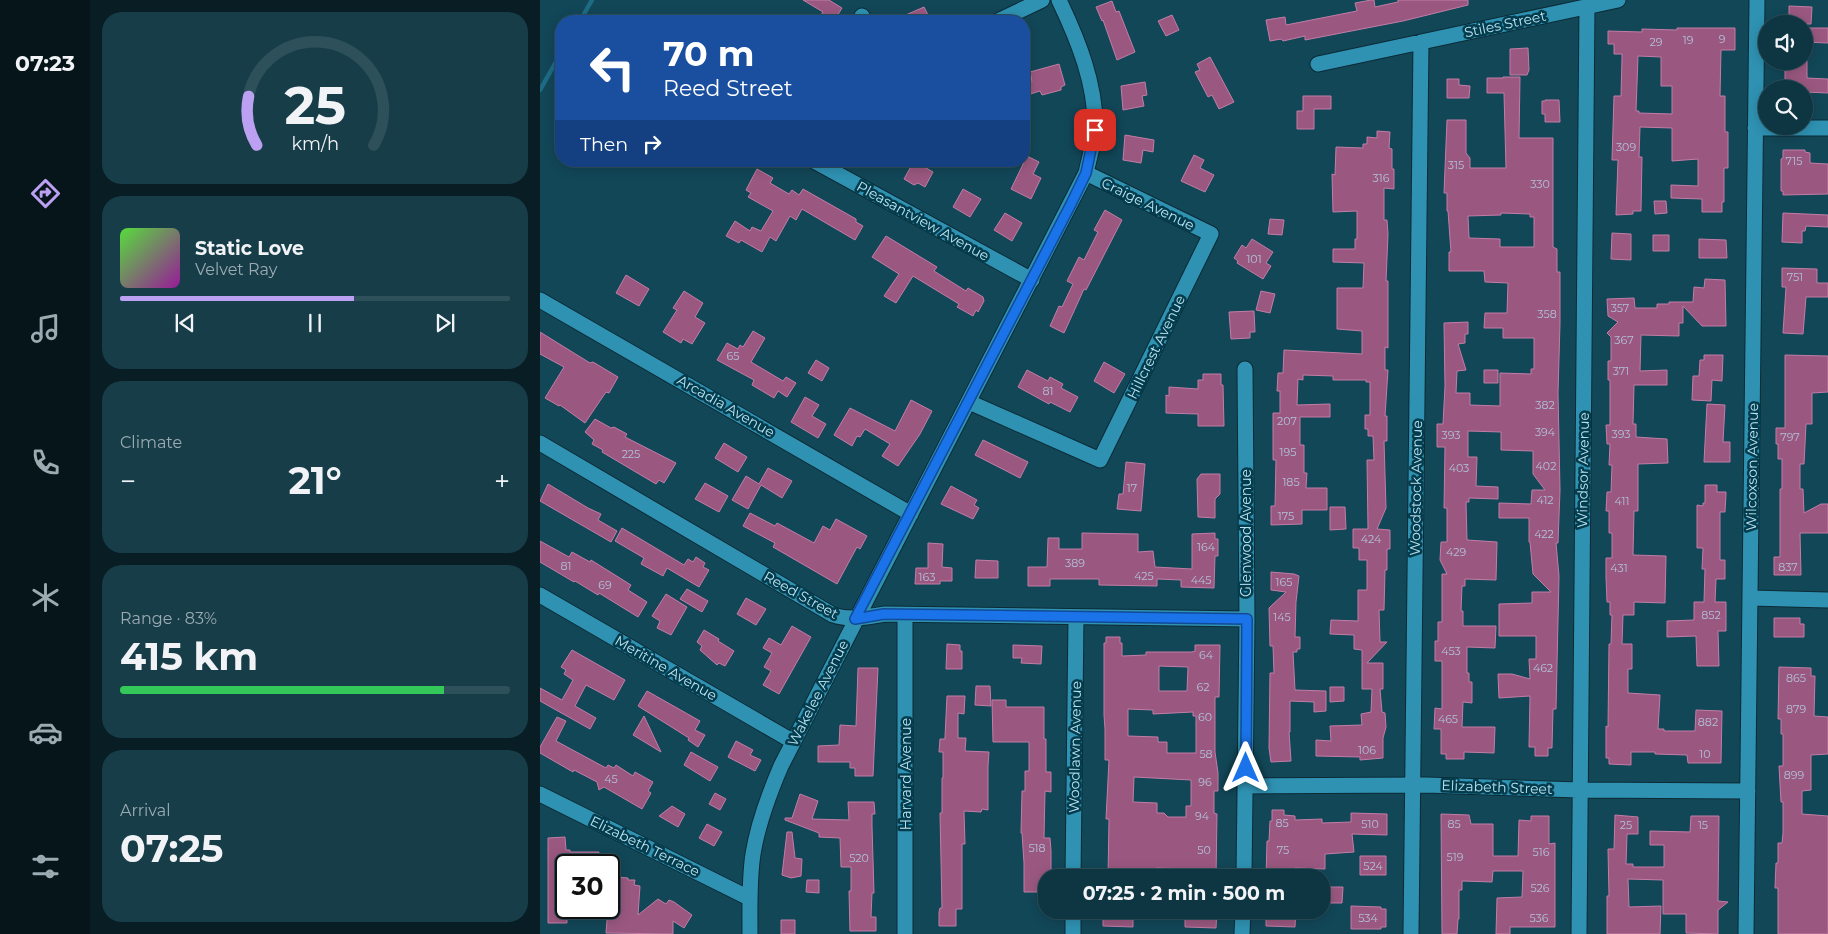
<!DOCTYPE html>
<meta charset="utf-8">
<style>
body{margin:0;font-family:Montserrat,sans-serif;background:#173d49;color:#f1f3f6;height:100vh;display:flex;flex-direction:column;font-size:19px;white-space:nowrap}
*{box-sizing:border-box;margin:0}
p{font-size:16px;color:#9babb2}
.icon{flex:none;width:28px;height:28px;fill:none;stroke:currentColor;stroke-width:2;stroke-linecap:round;stroke-linejoin:round}
.map{position:relative;flex:1;overflow:hidden}
.details{display:flex;flex-direction:column;gap:12px;padding:12px;background:#081d24;width:450px}
.details>*{flex:none}
.banner{position:absolute;left:15px;top:15px;width:475px;height:152px;border-radius:20px;box-shadow:0 2px 12px #0003,0 0 0 1px #2e505b;background:#1a4fa0;color:#fff;overflow:hidden}
.controls{position:absolute;left:1218px;top:15px;display:grid;gap:10px}
.controls a{display:grid;place-items:center;width:55px;height:55px;border-radius:50%;background:#0e3542;box-shadow:0 2px 12px #0003,0 0 0 1px #2e505b;font-size:25px}
.speed{position:absolute;left:15px;top:854px;display:flex;gap:10px;font-size:25px;font-weight:700;text-align:center}
.speed>*{display:grid;place-content:center;width:65px;height:65px;border-radius:50%;background:#0e3542;box-shadow:0 2px 12px #0003,0 0 0 1px #2e505b;line-height:1}
.speed .limit{border:2px solid #111;border-radius:8px;background:#fff;color:#111}
.pin{position:absolute;display:grid;place-items:center;width:42px;height:42px;color:#fff;margin:-21px;border-radius:10px;box-shadow:0 2px 8px #0006}
.me{position:absolute;width:55px;margin:-28px;rotate:0deg;stroke-linejoin:round;filter:drop-shadow(0 0 4px #0008)}
.turn{display:flex;align-items:center;gap:18px;height:105px;padding:0 25px;font-size:22px}
.turn .icon{width:65px;height:65px;stroke-width:2.5}
.turn b{display:block;font-size:35px;line-height:42px}
.then{display:flex;align-items:center;height:48px;padding:0 25px;background:#0003;gap:10px;font-size:19px}
.big{font-size:38px;font-weight:700;line-height:1.1}
.details .card{flex:1;display:flex;flex-direction:column;justify-content:center;gap:8px;min-width:0;padding:0 18px;border-radius:20px;background:#173d49}
.details .dial{align-items:center;gap:0}
.dial svg{height:130px;overflow:visible;fill:none;stroke:#2e505b;stroke-width:7;stroke-linecap:round;text-anchor:middle}
.dial text{fill:#f1f3f6;stroke:none}
.song{display:flex;align-items:center;gap:15px}
.cover{width:60px;height:60px;border-radius:8px;background:linear-gradient(135deg,hsl(110 70% 55%),hsl(300 70% 35%))}
.played{height:5px;border-radius:2px;background:linear-gradient(90deg,#bca0f2 60%,#2e505b 60%)}
.keys{display:flex;justify-content:space-around;direction:ltr}
.heat{display:flex;justify-content:space-between;align-items:center;font-size:28px;direction:ltr}
.charge{height:8px;border-radius:4px;background:linear-gradient(90deg,#34c759 83%,#2e505b 0)}
.trip{position:absolute;left:498px;top:869px;width:292px;height:50px;border-radius:20px;background:#0e3542;box-shadow:0 2px 12px #0003,0 0 0 1px #2e505b;font-weight:700;line-height:50px;text-align:center}
main{display:flex;flex:1;min-height:0}
.tabs{display:flex;flex-direction:column;width:90px;justify-content:space-around;align-items:center;background:#06151a;color:#9babb2}
.tabs .icon{width:35px;height:35px}
.tabs .active{color:#bca0f2}
.tabs b{font-size:22px;color:#f1f3f6}
.map>svg:first-child{display:block}
.lines{fill:none;stroke-linecap:round;stroke-linejoin:round}
.stream{stroke:#1e6b84;stroke-width:4.5}
.building{fill:#9a5880;stroke:#c27da6;fill-rule:evenodd}
.minor-casing{stroke:#0c2b35;stroke-width:17}
.minor{stroke:#2f92b3;stroke-width:15}
.route-casing{stroke:#114b97;stroke-width:12}
.route{stroke:#1a73e8;stroke-width:9}
.labels{text-anchor:middle;dominant-baseline:central;stroke-width:5;stroke-linejoin:round;paint-order:stroke}
.number-label{font-size:11px;fill:#b0c0d7}
.street-label{font-size:14px;fill:#b8e3f4;stroke:#033c4d}
</style>
<main>
<nav class="tabs">
<b>07:23</b>
<svg class="icon active" aria-label="directions" viewBox="0 0 24 24"><path d="M12 3l9 9-9 9-9-9zM9 14v-3h6M13 9l2 2-2 2"/></svg>
<svg class="icon" aria-label="music" viewBox="0 0 24 24"><path d="M9 18V5l10-2v13"/><circle cx="6" cy="18" r="3"/><circle cx="16" cy="16" r="3"/></svg>
<svg class="icon" aria-label="phone" viewBox="0 0 24 24"><path d="M5 4h4l2 5-3 2q2 4 5 5l2-3 5 2v4C11 20 4 13 5 4z"/></svg>
<svg class="icon" aria-label="climate" viewBox="0 0 24 24"><path d="M12 3v18M4 7l16 10M4 17L20 7"/></svg>
<svg class="icon" aria-label="car" viewBox="0 0 24 24"><path d="M5 17H2v-5l4-1 3-4h7l3 4 3 1v5h-3M9 17h6M6 11h13"/><circle cx="7" cy="17" r="2"/><circle cx="17" cy="17" r="2"/></svg>
<svg class="icon" aria-label="filters" viewBox="0 0 24 24"><path d="M4 7h16M4 17h16"/><circle cx="9" cy="7" r="2"/><circle cx="15" cy="17" r="2"/></svg>
</nav>
<section class="details">
<div class="card dial"><svg viewBox="0 0 100 80">
<path d="M14 69A42 42 0 1 1 86 69"/>
<path d="M14 69A42 42 0 0 1 9 39" stroke="#bca0f2"/>
<text x="50" y="56" font-size="32" font-weight="700">25</text>
<text x="50" y="72" font-size="11">km/h</text>
</svg></div>
<div class="card">
<div class="song"><i class="cover"></i><div><b>Static Love</b><p>Velvet Ray</p></div></div>
<div class="played"></div>
<div class="keys"><svg class="icon" aria-label="previous" viewBox="0 0 24 24"><path d="M18 5L8 12l10 7zM5 5v14"/></svg><svg class="icon" aria-label="pause" viewBox="0 0 24 24"><path d="M8 5v14M16 5v14"/></svg><svg class="icon" aria-label="next" viewBox="0 0 24 24"><path d="M6 5l10 7-10 7zM19 5v14"/></svg></div>
</div>
<div class="card"><p>Climate</p>
<div class="heat"><a>−</a><b class="big">21°</b><a>+</a></div>
</div>
<div class="card"><p>Range · 83%</p><b class="big">415 km</b><div class="charge"></div></div>
<div class="card"><p>Arrival</p><b class="big">07:25</b></div>
</section>
<div class="map">
<svg width="1288" height="934" viewBox="0 0 1288 934">
<rect width="100%" height="100%" fill="#124758"/>
<g class="lines">
<path class="stream" d="M40 21 52 0
M0 90 21 53"/>
</g>
<path class="building" d="M263 0H289L302 8 294 21H277L283 12Z
M831 0H834L835 7 858 2V0H928V5L863 21 765 40V36L743 41 741 39 730 41 726 20 745 17 746 25 817 11 815 3Z
M572 1 576 12 579 11 595 52 577 60 563 20 562 21 556 7Z
M1249 6 1272 7 1271 24H1249Z
M384 7 391 21H352Z
M632 15 639 30 626 36 618 21Z
M1137 28H1195V50H1181L1180 96H1185V132H1188V168H1184V202H1182V212H1162V199L1131 198V185L1158 186V159L1132 161V128L1100 127 1099 157H1102L1101 211H1093V214L1076 215 1078 160H1072L1074 96H1081L1082 58V54H1074V44H1068V31L1102 32V29L1137 30ZM1098 56 1121 57V86H1132V114L1099 113V111H1096Z
M1264 28H1288V43L1264 42Z
M988 48 989 70 987 75H970V49Z
M670 57 694 102 679 109 672 95 668 97 655 72 660 70 657 64Z
M1245 61H1267V78L1288 79V93L1264 92V89H1245Z
M519 64 525 85 521 87V90L502 95 500 91 484 96V83L492 81 490 72Z
M963 77H980L979 138H1013V247L1017 249V272H1020V323L1018 393 1020 490 1018 543H1016L1019 576 1016 709H1013L1012 748H1008V756H995V747H989L990 696 959 698 958 674H972L990 679 989 659H996V636H959V604L992 603V592H1011L993 574 990 542H989V518H959V503L991 504 992 490H1005L993 474V451L961 450V432L928 431V457H937L936 486 958 487V499L929 498V502H926L927 540 957 542 956 580 925 579V586H922L921 611H923V626H956L955 648 927 647V673H929V682H932V703L923 702 922 727H955L954 753 924 752V759H906V754H901V729H894L895 708 902 709V661H895V641H898V622H902V574H907L900 560 901 542H907V508H904L905 447H897V424H903L905 386 904 323 928 322V334H925V343L918 344 926 370 917 371 916 393H930V405L960 406V373L991 374V369H994V338H963V328H944L945 313H967L968 283 945 282 944 271H909V252H911L908 211H907V193H904L907 120H926V153L930 158V168H966L964 93H947V78H963ZM961 213 990 214V217H994V247H960V239L929 238 928 216 961 215Z
M907 79H919V85L930 86 929 98H907Z
M605 82 607 95 602 96 604 106 583 110 581 86Z
M763 96H791V109H774V129H757V111H763Z
M1005 100H1019L1020 122H1005V114H1002V101H1005Z
M837 131 850 132 849 148 852 149V169H854V189L844 188V220H847L848 234 846 281H848V348L845 347V370H848L845 416H847V441H844L846 508 837 529 850 530V549H847V570H845L844 610H839L840 642H847L827 663H843V689H840L842 712 845 713 846 727 843 738V758L820 760V757L776 756V740L791 741 790 726 822 725 821 714 831 712 832 689H822V650L814 649V635L790 634 791 620 818 621V590H827V560H819V548H813V529H828L827 460H834L833 436H828V429H825V415H830V382H826V380H793V376L763 375V380L758 379 757 405 790 404V417H760V445H764V473H767L766 488H787V510H762V524L731 525V506H735L736 460H733V413H740V391H737L738 373H743L744 350 822 354V331L797 329V288H823L824 263 793 262V249H815V239H817V211L793 212 792 174 795 175 796 147 823 148V144H827V137L837 138Z
M585 135 614 140 613 152 603 150 601 163 583 160Z
M1243 150H1265V152L1270 153V163L1288 164V194L1243 195V191H1241V159L1243 158Z
M654 155 664 160 660 168 674 175 665 192 641 181Z
M487 156 499 162 493 174 501 178 491 199 471 189Z
M374 161 393 172 385 187 378 183 374 185 364 179Z
M217 169 233 178 230 183 249 194 252 190 259 195 263 189 316 219V222L323 226 315 240 262 209 256 220 250 216 236 241 230 237 222 252 201 240 199 243 186 236 195 221 210 231 212 227 221 231 233 211 208 197 211 193 206 190Z
M423 189 441 199 430 217 413 207Z
M1114 201H1126L1127 213 1115 214Z
M565 210 582 220 546 290 544 289 524 333 510 326 519 306 522 307 533 284 527 281 539 257 544 260 558 232 554 230Z
M465 213 482 223 472 241 454 230Z
M1243 213 1288 215V227L1266 226 1265 231H1262V243L1242 242Z
M730 219 744 220 742 235 728 234Z
M1072 233 1091 234V260L1071 259Z
M1113 235H1129V251H1113Z
M346 236 397 267 394 271 426 291 428 288 443 297 444 301 438 312 436 310 433 316 417 307 419 304 373 276 356 303 344 296 359 274 332 257Z
M712 239 733 252 726 263 731 266 723 279 697 263 698 261 694 258 702 245 706 248Z
M1159 239 1186 240 1187 258H1159Z
M1242 268 1277 269V283H1288V297H1266L1263 334 1243 333 1246 287H1242Z
M86 275 109 289 99 306 76 293Z
M1165 279 1185 280 1186 326H1162L1143 306V323H1139V336L1101 335 1100 371 1127 370V385H1094L1093 424H1096V437L1127 439 1128 463 1098 464V511H1094L1093 555 1126 556 1125 603 1094 602V615H1083L1082 644H1092V669H1088V693L1120 695 1118 729H1124V731H1155L1156 710 1182 711 1181 763H1148L1147 755 1115 754V752H1091V765L1069 764V758H1066V726L1068 727 1069 644H1071L1072 615H1070V602H1067L1066 577V558H1072V533H1069V511H1066L1067 492H1071L1072 465H1069L1070 444H1067L1066 425H1070V380H1068V361H1071V337L1067 333 1078 322 1068 316 1067 299 1094 298 1095 308H1117V304H1129V302H1153L1154 287 1164 288Z
M144 291 163 303 155 317 165 323 152 344 143 339 141 343 123 332 137 310 133 308Z
M721 291 735 294 730 313 716 310Z
M714 311 715 332H710V338L691 339 689 312Z
M213 331 225 338 211 362 243 381 246 377 256 383 247 397 238 391 234 398 212 385 214 380 177 360 187 343 198 349 200 345 203 347Z
M0 332 50 363 53 362 78 377 69 393 66 392 45 423 20 405 19 406 5 398 24 367 0 354Z
M1164 355H1183L1182 381 1172 380 1171 401 1152 400 1153 376H1159L1160 360H1164Z
M1245 355 1288 356V392L1272 393V424H1266L1264 464H1260V489H1263L1264 513 1281 504H1288V533H1260L1261 575H1234V557H1240V489H1242V459H1238V444H1236V428H1245Z
M276 360 289 368 282 381 268 373Z
M564 362 585 374 574 393 554 381Z
M487 370 508 381 510 377 523 384 521 388 538 397 530 412 510 402 509 404 478 387Z
M944 370H958V383H944Z
M663 374H681V385H683L684 426H658V414L626 413V395L629 396V387L658 389V380H663Z
M265 397 279 405 272 416 286 424 278 438 251 422Z
M371 400 392 411 380 434 358 466 342 456 350 444 325 429 320 437 317 436 312 446 294 435 310 408 355 431Z
M1167 404 1185 405 1183 442H1190V462H1164Z
M55 419 71 428 74 427 87 434 85 437 136 463 124 483 119 480 116 484 62 452 63 450 52 444 54 440 45 432Z
M443 440 488 462 480 478 435 455Z
M184 443 207 457 198 472 175 458Z
M586 462 605 464 601 511 577 509 579 494H583Z
M228 468 252 481 242 498 221 485 208 509 192 500 206 476 219 484Z
M661 474H680V494L675 499V518L658 517 657 479Z
M165 483 188 496 179 512 155 499Z
M8 484 48 508 61 514 58 520 77 531 71 542 0 501Z
M1165 485H1177V492H1186V494L1185 512H1180V560H1185V579H1176L1175 602H1186V631H1178L1179 666H1157L1156 636 1127 637V621L1154 620V602H1164L1165 569H1162L1163 548H1157V505L1163 506V503H1165Z
M411 486 437 500 434 505 439 508 433 519 401 504Z
M790 507H805L806 529 790 530Z
M210 513 235 526 237 523 274 543 283 526 290 530 296 519 327 536 320 549 317 547 297 584 233 547 235 543 203 526Z
M82 528 144 565 148 559 153 562 156 557 165 563 163 567 169 570 159 587 127 568 123 576 101 564 104 558 75 541Z
M542 533 598 534V552L613 551 615 567 652 569V534L675 533V539H678V556H675L674 588 641 587V580L617 579V586L559 585V579H510V586H488V567H507L508 538H519V549H542Z
M0 541 29 557 32 552 50 562 51 560 91 585 88 590 107 602 98 617 59 593 58 595 35 581 34 582 0 562Z
M388 543 403 544 402 567 412 568V581H400V584H375L376 568H388Z
M436 560 458 561V578H435Z
M731 572 754 574 759 576 756 602 755 637H760V649H757V652H753L755 690 786 691V711L774 712V702L750 701V732H749L751 761 731 762 729 748 730 673H734L733 646H730L729 608 746 592 731 590Z
M147 589 168 601 162 612 140 599Z
M126 594 147 607 131 635 117 628 120 621 112 616Z
M206 598 226 609 216 625 197 614Z
M1234 618H1260V624H1264V637H1234Z
M252 626 271 637 239 694 223 685 231 671 224 667 232 653 223 648 229 638 241 645Z
M164 630 179 639 178 641 194 651 185 666 179 663 177 665 160 650 162 646 157 642Z
M566 637H580V643H582V656L606 655V652H652L655 651V645H680L679 697H675V752L678 773V791H674V813L677 814 676 878H651V869L616 868V878H568L569 819H566L569 760H565V729L564 715V643H566ZM619 666 648 667 647 691H619ZM588 709 613 710V714L653 712V716H656V753H627V742H618V737L588 736ZM594 777 651 780V806H646V817H628L624 813H617V803L593 802Z
M407 644 420 645V651H422V669H406Z
M473 645 502 646 501 664 481 663 482 658H473Z
M32 650 85 680 74 700 46 685 35 706 56 718 50 729 0 701V688L22 700 33 680 24 674 26 670 21 667Z
M1239 667 1271 668V676H1275L1274 716 1288 717V754L1271 755V790L1262 791V814L1288 816V934H1238V888H1235L1236 863H1238V843H1242L1243 833V802H1241L1239 766H1243V734H1241V719H1238Z
M318 668H338L333 776H315V768H310V762H278V746L299 745 300 725 316 726Z
M436 686H450L451 706 435 705Z
M790 687H804V701L790 702Z
M107 691 160 721 155 730 165 735 158 747 148 740 149 738 98 706Z
M407 696H425L424 714 418 713V738H426L425 751 449 752 448 766V810L442 809 441 812 424 811 425 844H422V909H416V926H399V912L400 908H402L400 813H402V778H403V752H399L400 739H405V737Z
M452 700H466V707H504V739H506V772H511V792L505 791 504 838H510L511 851V878H506V892H484V863L482 833H481L482 791H485V771H489V742H453Z
M104 716 121 752 93 735Z
M17 717 26 721 16 741 66 768 68 765 74 768 76 765 93 776 95 772 113 782 108 791 111 793 102 809 64 787 59 790 57 782 34 770 33 772 0 753V747Z
M196 741 213 750 210 755 221 760 215 771 188 757Z
M151 752 178 767 170 781 144 765Z
M175 793 186 799 180 810 169 804Z
M260 794 278 801 272 819 309 820 308 802H334L335 814H332V826L334 893H332L331 917H336V931H310L309 891H311V867H301L300 838 279 837V833L245 820V818H252Z
M132 806 145 814 138 827 119 816Z
M732 810H744V815L755 816V820L782 819V823L811 822V813L847 814V835L812 834 814 852 785 854V869L755 868V878H726L727 841H729L730 821H732Z
M901 814 929 815 931 824H953V856H978L979 820 991 821V816H1009V844L1015 843V927H970V934H956L957 898 982 897 983 871H953L952 882 922 881V890H919V919H918L917 934H902Z
M1075 815 1098 817V834H1087L1086 864H1093V867H1124V845H1110V831L1150 832 1151 816H1179L1178 901 1188 902 1178 910V934L1146 933V914H1123V880L1088 879 1089 907 1121 906 1120 934H1067V896H1069L1068 849H1074Z
M167 824 182 832 174 846 159 838Z
M247 832H252L255 858 262 859 261 876 251 878 242 875Z
M25 837 26 850H30V852H59V863H26L27 923H8V838Z
M820 856H846V875H820Z
M77 877 88 878V880H95L94 885 100 886 98 915 118 899 126 904 129 900 134 902 152 915 144 928 133 921V934L66 933 68 908H75Z
M267 880H279V893L266 892Z
M789 887H803L802 903H788Z
M811 906 841 907V909H846V927H841V929H811Z
M563 910H593V927L563 926Z
M645 910H677L676 928 645 927Z
M726 910H756L755 927 726 926Z
M241 920H255V934H241Z"/>
<g class="lines">
<defs>
<path id="minor" d="M321 21 322 16
M458 21 502 0
M778 64 1078 0
M1215 128H1288
M274 161 492 280
M0 300 371 514
M429 402 560 460 671 234 546 173
M0 443 293 615C311 621 326 617 345 614L707 619
M0 595 252 741
M1210 598 1288 600
M706 786 886 785 1039 790 1208 791
M0 794 209 898
M533 878 536 617
M704 878 707 619 705 369
M210 934C210 907 209 880 213 854 218 823 229 794 241 766L546 173C549 159 554 143 555 128 556 84 538 40 519 0
M365 934V615
M533 934V910
M702 934 703 910
M871 934 881 42
M1039 934 1047 6
M1206 934 1217 0"/>
</defs>
<use href="#minor" class="minor-casing"/>
<use href="#minor" class="minor"/>
</g>
<g class="lines">
<defs>
<path id="route" d="M555 130 546 173 531 204 315 619 344 614 707 619 706 768"/>
</defs>
<use href="#route" class="route-casing"/>
<use href="#route" class="route"/>
</g>
<g class="labels">
<g class="number-label">
<text x="1182" y="39">9</text>
<text x="1148" y="40">19</text>
<text x="1116" y="42">29</text>
<text x="1086" y="147">309</text>
<text x="1254" y="161">715</text>
<text x="916" y="165">315</text>
<text x="841" y="178">316</text>
<text x="1000" y="184">330</text>
<text x="714" y="259">101</text>
<text x="1255" y="277">751</text>
<text x="1080" y="308">357</text>
<text x="1007" y="314">358</text>
<text x="1084" y="340">367</text>
<text x="193" y="356">65</text>
<text x="1081" y="371">371</text>
<text x="508" y="391">81</text>
<text x="1005" y="405">382</text>
<text x="747" y="421">207</text>
<text x="1005" y="432">394</text>
<text x="1081" y="434">393</text>
<text x="911" y="435">393</text>
<text x="1250" y="437">797</text>
<text x="748" y="452">195</text>
<text x="91" y="454">225</text>
<text x="1006" y="466">402</text>
<text x="919" y="468">403</text>
<text x="751" y="482">185</text>
<text x="592" y="488">17</text>
<text x="1005" y="500">412</text>
<text x="1082" y="501">411</text>
<text x="746" y="516">175</text>
<text x="1004" y="534">422</text>
<text x="831" y="539">424</text>
<text x="666" y="547">164</text>
<text x="916" y="552">429</text>
<text x="535" y="563">389</text>
<text x="26" y="566">81</text>
<text x="1248" y="567">837</text>
<text x="1079" y="568">431</text>
<text x="604" y="576">425</text>
<text x="387" y="577">163</text>
<text x="661" y="580">445</text>
<text x="744" y="582">165</text>
<text x="65" y="585">69</text>
<text x="1171" y="615">852</text>
<text x="742" y="617">145</text>
<text x="911" y="651">453</text>
<text x="666" y="655">64</text>
<text x="1003" y="668">462</text>
<text x="1256" y="678">865</text>
<text x="663" y="687">62</text>
<text x="1256" y="709">879</text>
<text x="665" y="717">60</text>
<text x="908" y="719">465</text>
<text x="1168" y="722">882</text>
<text x="827" y="750">106</text>
<text x="666" y="754">58</text>
<text x="1165" y="754">10</text>
<text x="1254" y="775">899</text>
<text x="71" y="779">45</text>
<text x="665" y="782">96</text>
<text x="662" y="816">94</text>
<text x="742" y="823">85</text>
<text x="830" y="824">510</text>
<text x="914" y="824">85</text>
<text x="1086" y="825">25</text>
<text x="1163" y="825">15</text>
<text x="497" y="848">518</text>
<text x="664" y="850">50</text>
<text x="743" y="850">75</text>
<text x="1001" y="852">516</text>
<text x="915" y="857">519</text>
<text x="319" y="858">520</text>
<text x="833" y="866">524</text>
<text x="1000" y="888">526</text>
<text x="828" y="918">534</text>
<text x="999" y="918">536</text>
</g>
<g class="street-label">
<text transform="translate(965 24) rotate(-12)">Stiles Street</text>
<text transform="translate(608 204) rotate(26)">Craige Avenue</text>
<text transform="translate(383 221) rotate(29)">Pleasantview Avenue</text>
<text transform="translate(616 347) rotate(-64)">Hillcrest Avenue</text>
<text transform="translate(186 406) rotate(30)">Arcadia Avenue</text>
<text transform="translate(1212 467) rotate(-89)">Wilcoxson Avenue</text>
<text transform="translate(1043 470) rotate(-89)">Windsor Avenue</text>
<text transform="translate(876 488) rotate(-89)">Woodstock Avenue</text>
<text transform="translate(706 533) rotate(-90)">Glenwood Avenue</text>
<text transform="translate(261 595) rotate(29)">Reed Street</text>
<text transform="translate(126 668) rotate(30)">Meritine Avenue</text>
<text transform="translate(278 693) rotate(-63)">Wakelee Avenue</text>
<text transform="translate(535 747) rotate(-89)">Woodlawn Avenue</text>
<text transform="translate(366 774) rotate(-90)">Harvard Avenue</text>
<text transform="translate(957 787) rotate(2)">Elizabeth Street</text>
<text transform="translate(105 846) rotate(26)">Elizabeth Terrace</text>
</g>
</g>
</svg>
<div class="controls">
<a><svg class="icon" aria-label="sound" viewBox="0 0 24 24"><path d="M4 9h4l5-4v14l-5-4H4zM17 9q2 3 0 6"/></svg></a>
<a><svg class="icon" aria-label="search" viewBox="0 0 24 24"><circle cx="10" cy="10" r="6"/><path d="M15 15l6 6"/></svg></a>
</div>
<div class="speed"><div class="limit">30</div></div>
<div class="pin" style="left:555px;top:130px;background:#d93025"><svg class="icon" aria-label="arrive" viewBox="0 0 24 24"><path d="M6 21V4h12l-3 4 3 4H6"/></svg></div>
<svg class="me" style="left:706px;top:768px" viewBox="-20 -20 40 40"><path d="M0-17L14 15 0 8-14 15z" fill="#1a73e8" stroke="#fff" stroke-width="4"/></svg>
<div class="trip">07:25 · 2 min · 500 m</div>
<div class="banner">
<div class="turn"><svg class="icon" aria-label="left" viewBox="0 0 24 24"><path d="M17 20v-9H6M10 6l-5 5 5 5"/></svg><div><b>70 m</b>Reed Street</div></div>
<div class="then">Then<svg class="icon" aria-label="right" viewBox="0 0 24 24"><path d="M7 20v-9h11M14 6l5 5-5 5"/></svg></div>
</div>
</div>
</main>
